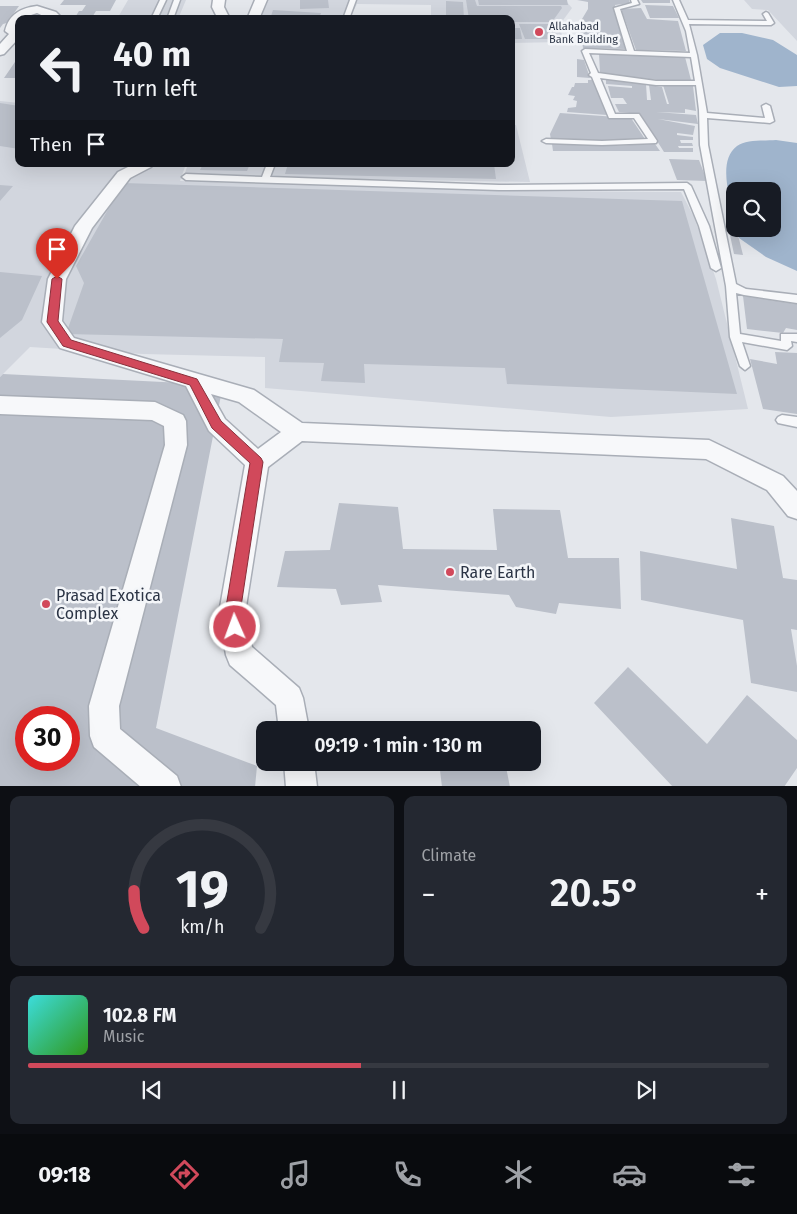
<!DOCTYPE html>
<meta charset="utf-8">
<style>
body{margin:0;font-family:"Fira Sans",sans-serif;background:#242831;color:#f1f3f6;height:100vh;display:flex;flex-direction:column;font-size:19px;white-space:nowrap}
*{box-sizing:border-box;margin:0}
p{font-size:16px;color:#9ea1a6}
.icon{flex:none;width:28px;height:28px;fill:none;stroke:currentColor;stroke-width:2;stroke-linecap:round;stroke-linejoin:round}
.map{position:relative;height:786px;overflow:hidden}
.side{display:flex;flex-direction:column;gap:10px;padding:10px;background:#0d0f14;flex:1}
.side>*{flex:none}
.guide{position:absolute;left:15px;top:15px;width:500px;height:152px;border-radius:10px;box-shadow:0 5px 20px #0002;background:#171b24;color:#f1f3f6;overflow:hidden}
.tools{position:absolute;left:726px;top:182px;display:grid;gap:10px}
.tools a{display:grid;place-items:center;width:55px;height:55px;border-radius:10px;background:#171b24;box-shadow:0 5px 20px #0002;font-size:25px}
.speed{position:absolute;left:15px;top:706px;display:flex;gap:10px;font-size:25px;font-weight:700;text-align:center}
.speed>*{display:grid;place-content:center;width:65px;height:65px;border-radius:50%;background:#171b24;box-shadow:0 5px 20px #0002;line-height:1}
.speed .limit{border:8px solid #d22;background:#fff;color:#111}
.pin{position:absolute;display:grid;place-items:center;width:42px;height:42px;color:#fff;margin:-51px -21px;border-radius:50% 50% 50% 0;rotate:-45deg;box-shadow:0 0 5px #0007}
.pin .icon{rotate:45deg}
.me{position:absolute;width:55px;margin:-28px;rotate:358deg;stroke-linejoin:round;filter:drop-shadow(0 0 4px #0008)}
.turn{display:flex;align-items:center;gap:18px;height:105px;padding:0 15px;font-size:22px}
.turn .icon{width:65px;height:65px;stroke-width:2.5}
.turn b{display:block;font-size:35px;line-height:42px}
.then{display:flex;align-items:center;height:48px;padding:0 15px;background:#0003;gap:10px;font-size:19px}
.big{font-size:38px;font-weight:600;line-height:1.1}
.side .widget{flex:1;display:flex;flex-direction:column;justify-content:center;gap:8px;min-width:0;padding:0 18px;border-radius:10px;background:#242831}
.side .dial{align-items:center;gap:0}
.dial svg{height:130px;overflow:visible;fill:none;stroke:#363941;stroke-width:7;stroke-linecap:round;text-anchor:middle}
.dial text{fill:#f1f3f6;stroke:none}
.song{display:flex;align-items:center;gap:15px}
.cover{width:60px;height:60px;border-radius:8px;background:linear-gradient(135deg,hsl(180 70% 55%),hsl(110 70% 35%))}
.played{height:5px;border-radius:2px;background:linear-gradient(90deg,#d1495b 45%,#363941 45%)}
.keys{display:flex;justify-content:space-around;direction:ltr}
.heat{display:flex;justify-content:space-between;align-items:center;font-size:28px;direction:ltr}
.side .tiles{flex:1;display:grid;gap:10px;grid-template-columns:1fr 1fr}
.widget:last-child{grid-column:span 2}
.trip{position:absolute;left:256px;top:721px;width:285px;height:50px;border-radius:10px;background:#171b24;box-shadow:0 5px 20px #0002;font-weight:600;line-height:50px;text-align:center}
.dock{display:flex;height:80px;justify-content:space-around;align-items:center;background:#090b0e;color:#9ea1a6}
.dock .icon{width:35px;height:35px}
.dock .active{color:#d1495b}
.dock b{font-size:22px;color:#f1f3f6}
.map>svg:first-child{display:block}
.built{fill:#d2d6de}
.water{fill:#9fb4cc}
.building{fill:#bbc0ca;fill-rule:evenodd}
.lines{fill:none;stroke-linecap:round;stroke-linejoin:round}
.lane-casing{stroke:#a9aeb7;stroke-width:3}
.street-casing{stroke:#a9aeb7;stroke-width:3}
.lane{fill:#f7f8fa;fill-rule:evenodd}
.street{fill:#f7f8fa;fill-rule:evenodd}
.route{fill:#d1495b;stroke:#882f3b}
.poi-dot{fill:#d1495b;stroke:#f4f6f9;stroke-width:2}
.labels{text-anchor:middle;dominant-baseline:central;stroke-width:5;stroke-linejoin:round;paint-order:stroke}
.far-poi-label{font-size:11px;fill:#2b3445;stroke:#f4f6f9;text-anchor:start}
.near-poi-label{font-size:16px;fill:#2b3445;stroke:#f4f6f9;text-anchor:start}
</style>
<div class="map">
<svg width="797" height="787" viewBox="0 0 797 787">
<rect width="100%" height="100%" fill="#e4e7ec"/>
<path class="built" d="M128 0H186L178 19H117Z
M256 0H565L572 8 561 23 562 42 511 43V19H431V5L357 4 349 19H251Z
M744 0H797V41L768 10 752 9Z
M0 101 19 103V164H186L180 181 525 191 681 192 694 217 716 279 748 409 611 417 265 388V357L143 354 30 347 0 377Z
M511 125H516L530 182 184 176 188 164H511Z"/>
<path class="water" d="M720 33H742L773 40 797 55V86L779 87 720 68 707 59 703 45Z
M776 140 797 143V271L766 257 739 238 737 229H772V191H735V218C730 199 717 161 737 146 746 139 765 141 776 140Z"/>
<path class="building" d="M64 0H116L110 11H96L91 19H74L79 11H82L86 5H60Z
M300 0H328L329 8 300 9Z
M466 0H475L477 6H561L562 8 552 22H511V19H469Z
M478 0H567L568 5H479Z
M577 0H629L630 3 615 5 623 32 625 49 583 48 579 24 588 9V2Z
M641 0H670V3H643Z
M446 1 463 2 464 19H446Z
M645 5 673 6 679 18H650Z
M0 6H19L7 23 3 24 0 28Z
M641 8 647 19 678 21 686 51 636 50 621 9Z
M273 10 321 13 319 19H270Z
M519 24H555L556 39H525Z
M511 28H520L522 39H511Z
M629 53 685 57 691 80H657L600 73 599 54Z
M17 59H19V78H4Z
M577 59 584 60 590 78 577 77Z
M606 78 646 84 647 100H651L649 85 662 87 667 104H669L663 85 693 86 696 111 685 109V113L656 112 696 115 698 124 658 119 695 126 693 135 677 133V135L693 137V140H680L681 143H692L693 146H678L679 148H693V152H664L640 114 619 112 615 104H627L623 98H611L608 86 632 88V86L606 84Z
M588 80H593L597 87 607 115 567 112 568 108 576 107 577 101 573 100 575 96 568 95 572 87H574L575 83H588Z
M0 103 19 106V149L0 146Z
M560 113 631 118 645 139 604 141 551 140 550 134Z
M552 144 608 146 655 144 660 151H553Z
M669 159 699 160 707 181 677 180Z
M203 164H250L247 171 200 170Z
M288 164H494L496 179 285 174Z
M123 183 682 201 737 394 507 384 505 368 364 364 365 383 321 381 324 363 279 362 283 339 66 334 84 283 76 266Z
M0 185 13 186 0 201Z
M727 221 735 223 743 255 734 254Z
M0 272 42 276 22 320 0 338Z
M743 296 797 304V330L786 328 783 333 747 329Z
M775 352 797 353V414L763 409 750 359 777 364Z
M3 374 223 385 156 728 257 766 255 787H0V377ZM26 718H69V760H26Z
M339 503 398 507 403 549 497 550 493 509 560 510 568 558H619L621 609 559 603 556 614 516 607 509 595 378 585 382 602 341 605 336 589 277 587 285 551 330 550Z
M731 518 774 526 783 578 797 580V630L791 629 797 666V692L751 683 743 620 641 600 640 551 737 569Z
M628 667 707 744 747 695 797 740V768L784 787H673L594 703Z
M439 762H505L510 787H442Z"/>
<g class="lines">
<defs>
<path id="lane" d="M160 0H166L157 19H151Z
M174 0H180L173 19H167Z
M350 0H356L349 19H343Z
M631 0H637L639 4 620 9 634 51 690 53 686 31 673 0H679L688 20 767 21 763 14 766 12 768 13 774 23 771 25 689 24 697 55 707 113 765 118 762 106 766 104 770 106 774 121 770 123 707 118 708 145 736 284 746 289 797 295V303L744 295 736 293 740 334 781 341V334H797V342L791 341 792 346 787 350 742 342 750 366 745 370 740 366 730 337 726 286 700 145 699 110 696 85H656L600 78 615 114H639L657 141 656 143 602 145 546 143 542 141 546 139 602 141 648 139 634 118H609L592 77 589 75 591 73 582 51 585 49 627 51 614 8 632 3ZM589 53 691 57 695 81H656L598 73Z
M267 164H275L270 177 499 185 687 183 691 186 709 226 721 268 716 271 711 268 699 226 684 189 499 190 186 180 182 177 186 174 262 177Z
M782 415 797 417V427L778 423 776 420 778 417Z"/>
<path id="street" d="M213 0H225L224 7 230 19H218L212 7Z
M255 0H267L259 19H247Z
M37 6 56 12 63 19H50L37 13 19 19V38L4 54 0 55V44L9 34 5 31C9 14 21 8 37 6Z
M134 164H154L151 167 130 178 92 228 66 279 62 321 74 338 254 390 302 423 709 440 783 476 797 491V519L788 516 767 490 706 459 302 441 268 467 245 613 252 647 299 688 303 698 309 730H279L276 705 230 665 226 655 219 613 245 465 209 431 186 386 60 348 42 322 48 279 75 226 118 172ZM211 394 239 402 281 432 258 449 225 419Z
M0 396 155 402 183 415 186 421 187 445 119 706 120 729 177 776 181 787H141L94 747 90 736 89 706 165 445 164 426 152 420 0 414Z
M284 762H314L317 787H286Z"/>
</defs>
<use href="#lane" class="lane-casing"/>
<use href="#street" class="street-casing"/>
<use href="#lane" class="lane"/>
<use href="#street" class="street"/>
</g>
<path class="route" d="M57 276 62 279 58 321 71 340 197 379 221 421 261 458 263 462 240 613 242 627 240 633 235 635 230 633 225 613 250 463 212 428 190 385 63 346 47 322 52 279Z"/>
<g class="poi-dot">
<circle cx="539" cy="32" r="5"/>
<circle cx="450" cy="572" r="5"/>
<circle cx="46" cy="604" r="5"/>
</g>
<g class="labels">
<g class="far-poi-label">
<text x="549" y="26">Allahabad<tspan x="549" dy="13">Bank Building</tspan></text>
</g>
<g class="near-poi-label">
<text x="460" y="572">Rare Earth</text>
<text x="56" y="595">Prasad Exotica<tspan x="56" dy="18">Complex</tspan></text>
</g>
</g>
</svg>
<div class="tools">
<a><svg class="icon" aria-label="search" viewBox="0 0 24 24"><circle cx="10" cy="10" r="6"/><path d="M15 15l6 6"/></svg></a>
</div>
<div class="speed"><div class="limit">30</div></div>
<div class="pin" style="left:57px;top:279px;background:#d93025"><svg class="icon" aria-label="arrive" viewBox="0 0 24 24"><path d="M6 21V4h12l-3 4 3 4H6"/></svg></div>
<svg class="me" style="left:235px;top:627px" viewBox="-20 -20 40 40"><circle r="17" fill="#d1495b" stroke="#fff" stroke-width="3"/><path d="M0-11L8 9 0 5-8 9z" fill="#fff"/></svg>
<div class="trip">09:19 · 1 min · 130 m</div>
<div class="guide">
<div class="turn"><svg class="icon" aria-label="left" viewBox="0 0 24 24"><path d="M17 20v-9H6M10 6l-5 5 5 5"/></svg><div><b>40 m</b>Turn left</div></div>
<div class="then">Then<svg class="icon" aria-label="arrive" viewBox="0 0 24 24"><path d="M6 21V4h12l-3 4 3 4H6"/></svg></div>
</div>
</div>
<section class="side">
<div class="tiles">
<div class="widget dial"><svg viewBox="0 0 100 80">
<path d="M14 69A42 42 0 1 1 86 69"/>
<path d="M14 69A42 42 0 0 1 8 46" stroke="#d1495b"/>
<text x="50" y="56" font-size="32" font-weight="700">19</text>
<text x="50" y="72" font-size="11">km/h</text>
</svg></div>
<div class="widget"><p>Climate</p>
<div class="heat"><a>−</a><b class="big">20.5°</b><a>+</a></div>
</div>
<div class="widget">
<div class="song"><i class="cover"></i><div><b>102.8 FM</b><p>Music</p></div></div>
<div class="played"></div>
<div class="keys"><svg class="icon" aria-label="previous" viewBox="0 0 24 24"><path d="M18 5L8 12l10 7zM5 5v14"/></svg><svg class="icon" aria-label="pause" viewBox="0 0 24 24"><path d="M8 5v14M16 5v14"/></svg><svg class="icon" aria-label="next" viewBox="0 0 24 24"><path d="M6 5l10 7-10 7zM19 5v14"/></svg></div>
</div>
</div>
</section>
<nav class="dock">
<b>09:18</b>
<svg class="icon active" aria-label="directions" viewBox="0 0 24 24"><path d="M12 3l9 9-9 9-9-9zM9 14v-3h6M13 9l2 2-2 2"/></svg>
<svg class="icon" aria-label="music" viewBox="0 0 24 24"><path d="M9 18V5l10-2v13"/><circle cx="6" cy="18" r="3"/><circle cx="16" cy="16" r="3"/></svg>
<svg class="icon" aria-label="phone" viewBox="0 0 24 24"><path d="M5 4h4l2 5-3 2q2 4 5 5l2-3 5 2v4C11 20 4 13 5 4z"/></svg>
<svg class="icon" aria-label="climate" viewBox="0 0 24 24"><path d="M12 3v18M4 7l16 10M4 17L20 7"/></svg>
<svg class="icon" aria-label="car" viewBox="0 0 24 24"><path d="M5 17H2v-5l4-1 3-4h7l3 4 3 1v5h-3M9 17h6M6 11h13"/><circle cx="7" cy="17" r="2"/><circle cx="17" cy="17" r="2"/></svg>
<svg class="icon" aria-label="filters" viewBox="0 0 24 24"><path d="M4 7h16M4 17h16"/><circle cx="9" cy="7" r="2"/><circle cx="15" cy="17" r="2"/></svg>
</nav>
